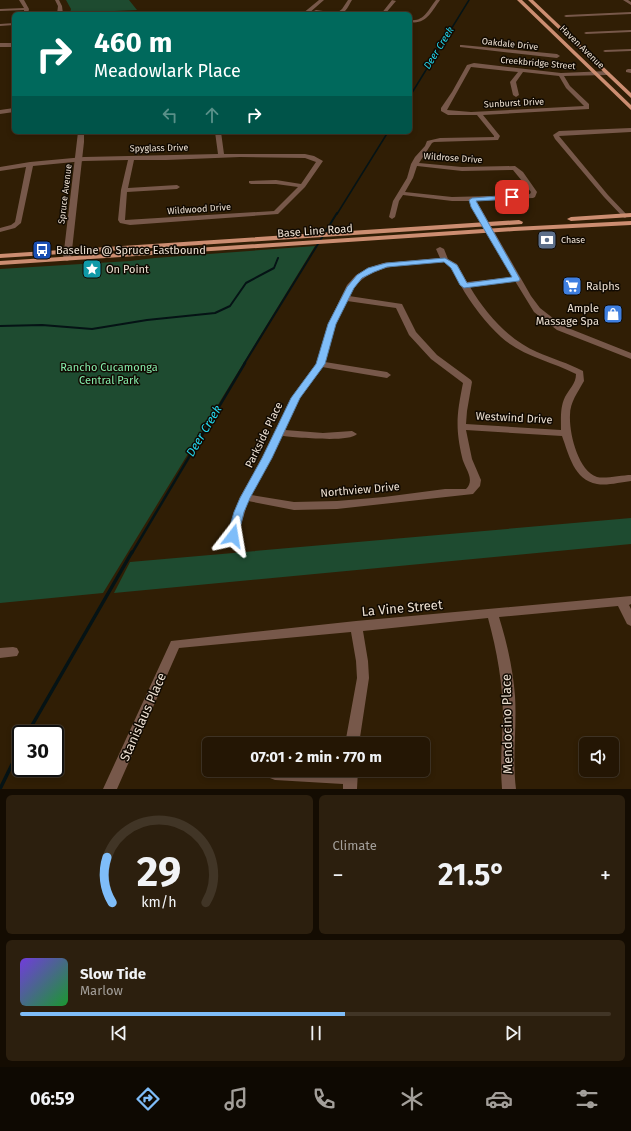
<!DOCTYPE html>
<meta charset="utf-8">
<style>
body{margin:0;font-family:"Fira Sans",sans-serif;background:#2c1f0e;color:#f1f3f6;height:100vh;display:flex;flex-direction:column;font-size:15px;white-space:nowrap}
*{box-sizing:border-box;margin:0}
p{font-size:13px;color:#a39f9a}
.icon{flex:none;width:22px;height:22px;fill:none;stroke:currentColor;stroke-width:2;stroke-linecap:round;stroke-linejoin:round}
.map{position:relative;height:789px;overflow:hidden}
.panel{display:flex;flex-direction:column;gap:6px;padding:6px;background:#140c02;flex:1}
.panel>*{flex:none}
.top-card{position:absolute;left:12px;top:12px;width:400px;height:122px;border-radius:6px;box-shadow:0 2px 6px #0003,0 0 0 1px #413526;background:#00695c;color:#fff;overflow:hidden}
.controls{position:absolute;left:579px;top:737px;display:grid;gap:8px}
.controls a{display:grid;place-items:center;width:40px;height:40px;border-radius:6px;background:#241604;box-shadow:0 2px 6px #0003,0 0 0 1px #413526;font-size:20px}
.speed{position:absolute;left:12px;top:725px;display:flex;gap:8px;font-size:20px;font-weight:700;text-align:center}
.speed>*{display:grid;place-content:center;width:52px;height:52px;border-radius:50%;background:#241604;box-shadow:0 2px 6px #0003,0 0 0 1px #413526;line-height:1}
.speed .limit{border:2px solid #111;border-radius:6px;background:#fff;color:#111}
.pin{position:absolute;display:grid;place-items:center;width:34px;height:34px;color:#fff;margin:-17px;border-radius:8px;box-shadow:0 2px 6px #0006}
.me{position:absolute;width:44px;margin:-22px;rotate:14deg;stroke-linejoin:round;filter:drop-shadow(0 0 3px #0008)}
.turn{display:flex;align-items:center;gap:14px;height:84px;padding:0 16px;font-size:18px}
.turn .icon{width:52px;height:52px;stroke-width:2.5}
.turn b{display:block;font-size:28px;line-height:34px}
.lanes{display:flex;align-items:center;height:38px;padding:0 16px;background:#0003;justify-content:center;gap:20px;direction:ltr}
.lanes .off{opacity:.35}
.big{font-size:30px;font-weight:700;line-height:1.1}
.panel .tile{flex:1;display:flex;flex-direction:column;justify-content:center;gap:6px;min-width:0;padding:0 14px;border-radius:6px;background:#2c1f0e}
.panel .dial{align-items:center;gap:0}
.dial svg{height:104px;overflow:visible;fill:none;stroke:#413526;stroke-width:7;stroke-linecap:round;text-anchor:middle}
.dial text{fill:#f1f3f6;stroke:none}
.song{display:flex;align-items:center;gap:12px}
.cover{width:48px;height:48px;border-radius:6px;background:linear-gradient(135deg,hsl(260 70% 55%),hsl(130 70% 35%))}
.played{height:4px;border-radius:2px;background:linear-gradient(90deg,#7fbdf9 55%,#413526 55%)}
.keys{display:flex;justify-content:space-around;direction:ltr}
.heat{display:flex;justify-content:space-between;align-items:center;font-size:22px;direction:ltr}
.panel .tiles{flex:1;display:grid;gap:6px;grid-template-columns:1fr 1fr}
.tile:last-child{grid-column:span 2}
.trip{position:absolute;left:202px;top:737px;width:228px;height:40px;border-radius:6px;background:#241604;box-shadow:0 2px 6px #0003,0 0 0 1px #413526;font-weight:700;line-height:40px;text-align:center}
.menu{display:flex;height:64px;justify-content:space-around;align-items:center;background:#0e0902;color:#a39f9a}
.menu .icon{width:28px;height:28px}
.menu .on{color:#7fbdf9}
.menu b{font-size:18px;color:#f1f3f6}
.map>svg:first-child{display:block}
.green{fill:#1e4b30}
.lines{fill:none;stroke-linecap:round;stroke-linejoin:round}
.stream-far3{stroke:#051315;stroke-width:1.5}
.stream-far2{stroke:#051315;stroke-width:2}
.stream-far1{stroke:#051315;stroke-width:2.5}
.stream{stroke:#051315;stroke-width:3.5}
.minor{fill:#77584a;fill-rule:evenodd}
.tertiary{fill:#77584a;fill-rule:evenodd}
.primary{fill:#cc8d71;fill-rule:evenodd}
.route{fill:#7fbdf9;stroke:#537ba2}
.labels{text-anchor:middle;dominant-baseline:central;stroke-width:3;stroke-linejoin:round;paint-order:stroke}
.far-street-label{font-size:9px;fill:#eee1d3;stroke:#110a02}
.far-poi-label{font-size:9px;fill:#eee1d3;stroke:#110a02;text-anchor:start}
.far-water-label{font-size:10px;font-style:italic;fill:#24d5eb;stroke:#110a02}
.street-label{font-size:11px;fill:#eee1d3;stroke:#110a02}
.poi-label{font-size:11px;fill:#eee1d3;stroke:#110a02;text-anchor:start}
.park-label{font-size:11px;fill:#85ecab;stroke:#110a02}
.water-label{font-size:12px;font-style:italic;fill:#24d5eb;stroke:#110a02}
.near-street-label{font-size:13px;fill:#eee1d3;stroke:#110a02}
</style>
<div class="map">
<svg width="631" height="789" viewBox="0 0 631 789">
<rect width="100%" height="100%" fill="#301e05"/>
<path class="green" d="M66 0H129L137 10 70 13 71 9Z
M315 246 103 593 0 603V269L130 261 155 258Z
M631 518V544L114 593 130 562Z"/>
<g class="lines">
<path class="stream-far3" d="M410 96 469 0
M337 214 388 132"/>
<path class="stream-far2" d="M0 326 42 325 92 329 147 320 215 313 230 306 246 283 274 268 278 258
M244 364 337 213"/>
<path class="stream-far1" d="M132 553 245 363"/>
<path class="stream" d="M27 734 132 552
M0 789 21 746"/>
<path class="minor" d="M19 0H24L29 9 28 14H24V10L0 11V9L24 8Z
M348 0H352C350 3 348 8 345 11 339 17 321 14 314 11L316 10 337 13 342 9Z
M392 0 396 1 385 14H381Z
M436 0H440C432 11 426 25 410 22V20C424 22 428 10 436 0Z
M623 0H628L631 2V5Z
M631 12V14L566 17 564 16 566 15Z
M14 23V25L0 26V24Z
M631 30V32L586 34 584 33 586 32Z
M462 45 557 54 560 56 557 58 460 47V45Z
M631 49V51L605 52 603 51 605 50Z
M474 63 561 73 607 71 610 73 607 75 564 76 570 86 589 104V109L483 115 500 136 498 140 434 142 432 143 419 163 462 167 515 166 523 172 537 192 535 197 533 198 476 200 531 296 540 308 563 326 631 353V359L557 330 534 312 515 281 470 287C486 314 508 339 537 352 553 359 568 363 583 371L584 381C578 392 570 402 570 415 569 433 578 471 597 477 605 479 622 475 631 475V481C621 482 607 486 597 484 574 480 569 455 562 436L466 430 472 459 481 480 480 486 473 494 337 509 294 510 248 501 238 536 237 539 233 540 229 539 228 536 234 512 240 497 262 458 291 398 316 364 328 324 347 285 356 275 368 268 383 263 440 258 436 249 440 247 444 249 448 259 457 264 467 282 512 277 469 201H452L403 195 399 201 395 217 392 219 389 217 393 201 407 178 411 164 415 157 425 146 427 141 440 138 494 137V136L477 115H448L441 111V108L452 92 467 65ZM471 67 518 72 510 82 513 95 516 97 519 95 516 82 523 72 559 76 566 88 584 106 471 112 447 110ZM417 166 462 171 513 170 531 192 530 194 525 195 452 197 405 192 413 178ZM444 262C454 269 455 277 461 286 471 304 486 323 501 337 522 356 551 361 576 374 576 384 569 389 565 397 560 407 561 419 561 430L466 424 467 411 472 382 471 380 437 355 416 332 402 304 349 296C367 261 410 265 444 262ZM347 301 396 308 409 335 431 359 463 383C457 413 455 427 462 457 464 468 476 479 466 489H445L384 497 337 501 294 502 251 495 282 436C295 437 349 443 357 434L352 431 323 433 285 430 300 398 322 367 387 378 391 375 387 372 325 362 336 324Z
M628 69H631V73L626 72V70Z
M631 128V132L559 136 608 195 628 216 625 218 623 217 604 197 555 139 553 135 559 131Z
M215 132H221L224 154H305L314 156 323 161 305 187 278 214 130 225 120 223 118 220 121 190 128 160 84 161 33 166 21 223 15 228 0 232V228L11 225 15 222 26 167 0 171V167L30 162 84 157 218 154ZM240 157 305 158 316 162 301 184 276 180 249 181V183L251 184H276L298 187 274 211 125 220 127 192 177 189 180 187 177 185 128 188 134 160H166Z
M631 596V604L629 605 631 609V626L627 624 618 606 499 617C507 643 513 669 515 696 517 727 512 758 516 789H502C500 765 502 742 503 718 503 684 497 651 488 618L363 631 368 661 369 678 359 744H345L357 678 356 661 351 632 179 648 117 789H103L171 641 356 621Z
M13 647 17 648 19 652 17 656 0 658V648Z
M270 770 344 771V770H358L357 789H343V784L275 780 270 778 268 774Z"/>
<path class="tertiary" d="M55 0H59L62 6 63 14H57L58 6Z
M319 0H324L308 14H302Z
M0 43H14V47H0Z
M14 108V112L0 114V110Z
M78 132H84V142L71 259 67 261 63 259Z"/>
<path class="primary" d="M517 0H522L631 105V110Z
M528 0H533L631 93V98Z
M631 213V217L571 221 567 219 571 217Z
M519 220 523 222 522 224 0 258V254Z
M631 221V225L514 231 0 265V261L514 227Z"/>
</g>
<path class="route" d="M512 195 515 197 514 199 476 201 520 279 519 281 464 288 460 285 451 268 444 262 387 267 374 272 362 278 354 288 336 324 325 364 300 398 272 458 250 498 244 512 238 536 237 539H229L227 536 234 512 240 498 262 458 291 398 316 364 328 324 347 287 357 275 368 268 386 263 445 258 457 265 467 283 512 277 471 207 469 200 472 198Z"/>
<defs>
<symbol id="bank-square" viewBox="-11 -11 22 22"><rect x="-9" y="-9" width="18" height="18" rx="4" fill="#5c6f8a" stroke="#110a02"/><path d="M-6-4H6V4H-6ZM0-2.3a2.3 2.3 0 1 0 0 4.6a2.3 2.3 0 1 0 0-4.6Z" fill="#fff"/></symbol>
<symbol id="bus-square" viewBox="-11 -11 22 22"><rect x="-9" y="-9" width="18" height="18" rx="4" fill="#1a4fb4" stroke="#110a02"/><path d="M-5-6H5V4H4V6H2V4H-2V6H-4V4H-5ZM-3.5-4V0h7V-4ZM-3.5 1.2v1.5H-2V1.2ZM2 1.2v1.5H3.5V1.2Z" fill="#fff"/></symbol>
<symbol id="sight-square" viewBox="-11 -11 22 22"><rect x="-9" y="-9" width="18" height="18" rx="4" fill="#0f9aa8" stroke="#110a02"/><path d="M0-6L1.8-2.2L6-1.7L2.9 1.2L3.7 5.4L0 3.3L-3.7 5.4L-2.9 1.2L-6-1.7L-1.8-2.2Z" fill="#fff"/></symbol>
<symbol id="supermarket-square" viewBox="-11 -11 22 22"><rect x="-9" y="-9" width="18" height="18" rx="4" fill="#3f7fe0" stroke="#110a02"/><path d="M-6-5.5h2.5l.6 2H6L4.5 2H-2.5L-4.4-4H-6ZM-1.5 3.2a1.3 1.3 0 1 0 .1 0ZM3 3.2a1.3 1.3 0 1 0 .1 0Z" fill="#fff"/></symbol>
<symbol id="shop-square" viewBox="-11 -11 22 22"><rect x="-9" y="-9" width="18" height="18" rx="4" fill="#3f7fe0" stroke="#110a02"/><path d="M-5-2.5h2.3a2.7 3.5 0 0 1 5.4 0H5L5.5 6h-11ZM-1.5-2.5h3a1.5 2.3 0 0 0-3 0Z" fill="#fff"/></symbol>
</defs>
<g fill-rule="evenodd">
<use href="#bank-square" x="536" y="229" width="22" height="22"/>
<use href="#bus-square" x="31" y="239" width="22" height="22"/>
<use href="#sight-square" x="81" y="258" width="22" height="22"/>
<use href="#supermarket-square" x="561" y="275" width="22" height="22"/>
<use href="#shop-square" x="602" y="303" width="22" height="22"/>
</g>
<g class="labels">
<g class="far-street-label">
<text transform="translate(510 44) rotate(6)">Oakdale Drive</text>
<text transform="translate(582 47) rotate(44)">Haven Avenue</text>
<text transform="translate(538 63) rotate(5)">Creekbridge Street</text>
<text transform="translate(514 103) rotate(-3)">Sunburst Drive</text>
<text transform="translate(159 148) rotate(-1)">Spyglass Drive</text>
<text transform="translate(453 158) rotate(4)">Wildrose Drive</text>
<text transform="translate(65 194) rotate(-83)">Spruce Avenue</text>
<text transform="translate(199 209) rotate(-4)">Wildwood Drive</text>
</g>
<g class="far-poi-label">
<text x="561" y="240">Chase</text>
</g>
<g class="far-water-label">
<text transform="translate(439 48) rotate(-58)">Deer Creek</text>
</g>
<g class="street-label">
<text transform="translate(315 231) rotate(-4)">Base Line Road</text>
<text transform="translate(514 418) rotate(3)">Westwind Drive</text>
<text transform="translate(264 435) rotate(-64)">Parkside Place</text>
<text transform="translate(360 490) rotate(-5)">Northview Drive</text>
</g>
<g class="poi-label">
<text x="56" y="250">Baseline @ Spruce Eastbound</text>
<text x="106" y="269">On Point</text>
<text x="586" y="286">Ralphs</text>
<text x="599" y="308" text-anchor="end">Ample<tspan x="599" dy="13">Massage Spa</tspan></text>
</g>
<g class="park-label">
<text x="109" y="367">Rancho Cucamonga<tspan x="109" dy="13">Central Park</tspan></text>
</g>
<g class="water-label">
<text transform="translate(204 431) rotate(-59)">Deer Creek</text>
</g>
<g class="near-street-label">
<text transform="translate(402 608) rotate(-5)">La Vine Street</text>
<text transform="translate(143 717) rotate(-66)">Stanislaus Place</text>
<text transform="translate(507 724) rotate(-91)">Mendocino Place</text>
</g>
</g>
</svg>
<div class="controls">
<a><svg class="icon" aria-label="sound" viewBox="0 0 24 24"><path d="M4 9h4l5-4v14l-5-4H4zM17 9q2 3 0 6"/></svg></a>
</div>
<div class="speed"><div class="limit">30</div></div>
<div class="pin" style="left:512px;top:197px;background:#d93025"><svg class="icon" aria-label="arrive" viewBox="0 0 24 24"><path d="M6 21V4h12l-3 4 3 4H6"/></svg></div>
<svg class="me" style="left:233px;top:536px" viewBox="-20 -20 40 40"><path d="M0-17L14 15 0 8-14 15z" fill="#7fbdf9" stroke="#fff" stroke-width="4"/></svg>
<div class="trip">07:01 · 2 min · 770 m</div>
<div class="top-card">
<div class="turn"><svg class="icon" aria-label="right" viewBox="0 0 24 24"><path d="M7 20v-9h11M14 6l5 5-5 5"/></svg><div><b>460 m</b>Meadowlark Place</div></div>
<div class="lanes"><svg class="icon off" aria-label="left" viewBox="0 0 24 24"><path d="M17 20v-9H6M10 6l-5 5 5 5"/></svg><svg class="icon off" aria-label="ahead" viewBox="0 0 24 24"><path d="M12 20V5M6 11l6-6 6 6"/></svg><svg class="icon" aria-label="right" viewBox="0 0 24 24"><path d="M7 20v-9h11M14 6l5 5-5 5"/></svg></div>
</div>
</div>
<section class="panel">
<div class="tiles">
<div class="tile dial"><svg viewBox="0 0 100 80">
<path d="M14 69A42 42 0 1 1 86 69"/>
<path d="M14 69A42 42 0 0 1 10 34" stroke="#7fbdf9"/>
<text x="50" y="56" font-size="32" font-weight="700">29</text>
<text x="50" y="72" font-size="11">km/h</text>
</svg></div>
<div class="tile"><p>Climate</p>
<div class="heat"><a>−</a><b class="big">21.5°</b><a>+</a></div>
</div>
<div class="tile">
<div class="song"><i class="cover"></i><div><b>Slow Tide</b><p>Marlow</p></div></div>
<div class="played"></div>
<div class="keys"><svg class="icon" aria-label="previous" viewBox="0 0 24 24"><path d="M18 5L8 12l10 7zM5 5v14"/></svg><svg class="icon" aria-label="pause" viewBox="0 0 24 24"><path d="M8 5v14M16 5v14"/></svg><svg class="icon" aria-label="next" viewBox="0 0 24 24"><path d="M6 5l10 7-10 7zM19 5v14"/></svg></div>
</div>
</div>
</section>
<nav class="menu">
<b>06:59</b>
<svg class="icon on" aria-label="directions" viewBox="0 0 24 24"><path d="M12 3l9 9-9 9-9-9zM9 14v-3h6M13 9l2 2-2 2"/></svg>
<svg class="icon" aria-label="music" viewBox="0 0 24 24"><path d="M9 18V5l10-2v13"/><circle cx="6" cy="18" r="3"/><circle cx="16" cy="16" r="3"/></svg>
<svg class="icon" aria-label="phone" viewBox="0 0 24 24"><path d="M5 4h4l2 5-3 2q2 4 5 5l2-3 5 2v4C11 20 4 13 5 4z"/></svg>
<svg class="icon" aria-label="climate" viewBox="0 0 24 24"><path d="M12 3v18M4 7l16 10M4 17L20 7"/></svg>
<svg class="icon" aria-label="car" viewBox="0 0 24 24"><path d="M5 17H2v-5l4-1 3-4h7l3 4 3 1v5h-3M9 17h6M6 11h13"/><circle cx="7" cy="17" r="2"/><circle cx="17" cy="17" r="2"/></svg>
<svg class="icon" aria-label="filters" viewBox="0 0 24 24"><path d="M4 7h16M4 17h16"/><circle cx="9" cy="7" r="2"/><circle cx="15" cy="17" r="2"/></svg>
</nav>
